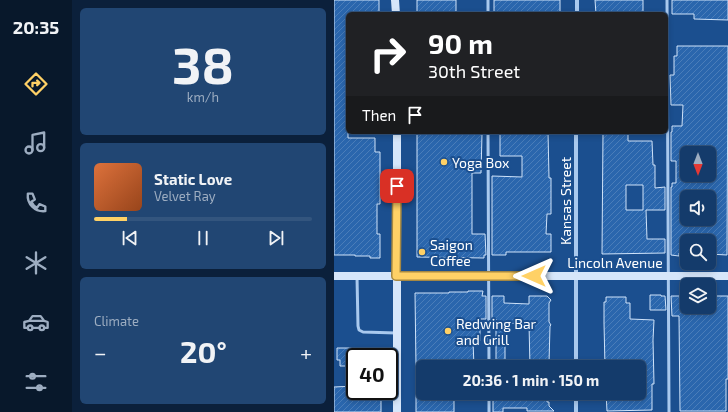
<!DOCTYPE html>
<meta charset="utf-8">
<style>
body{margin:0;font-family:"Exo 2",sans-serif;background:#214673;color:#f1f3f6;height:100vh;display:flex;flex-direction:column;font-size:15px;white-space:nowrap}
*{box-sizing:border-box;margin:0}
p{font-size:13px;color:#9dadc1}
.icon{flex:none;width:22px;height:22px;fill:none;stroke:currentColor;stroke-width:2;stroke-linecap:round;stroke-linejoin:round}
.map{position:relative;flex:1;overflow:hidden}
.drawer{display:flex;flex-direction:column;gap:8px;padding:8px;background:#0b203b;width:262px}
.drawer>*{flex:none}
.top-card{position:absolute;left:12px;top:12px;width:322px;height:122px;border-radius:6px;box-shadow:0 2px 6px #0003,0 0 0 1px #33557e;background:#202124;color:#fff;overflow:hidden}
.needle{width:26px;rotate:180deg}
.buttons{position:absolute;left:346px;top:146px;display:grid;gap:8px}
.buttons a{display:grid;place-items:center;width:36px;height:36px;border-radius:6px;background:#143b6b;box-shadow:0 2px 6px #0003,0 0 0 1px #33557e;font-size:20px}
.speed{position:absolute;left:12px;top:348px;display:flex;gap:8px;font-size:20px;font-weight:700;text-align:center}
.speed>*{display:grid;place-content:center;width:52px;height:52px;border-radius:50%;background:#143b6b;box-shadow:0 2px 6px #0003,0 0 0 1px #33557e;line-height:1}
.speed .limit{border:2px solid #111;border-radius:6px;background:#fff;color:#111}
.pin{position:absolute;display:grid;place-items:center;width:34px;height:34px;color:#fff;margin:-17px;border-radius:8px;box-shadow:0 2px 6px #0006}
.me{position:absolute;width:44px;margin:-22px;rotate:270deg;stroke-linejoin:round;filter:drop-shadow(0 0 3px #0008)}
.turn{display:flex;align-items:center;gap:14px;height:84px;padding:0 16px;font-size:18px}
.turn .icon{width:52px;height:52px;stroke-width:2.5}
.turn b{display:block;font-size:28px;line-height:34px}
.then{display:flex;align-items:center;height:38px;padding:0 16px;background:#0003;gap:8px;font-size:15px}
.big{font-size:30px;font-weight:700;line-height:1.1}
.drawer .card{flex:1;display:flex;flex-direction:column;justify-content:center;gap:6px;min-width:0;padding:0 14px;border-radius:6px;background:#214673}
.drawer .dial{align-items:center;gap:0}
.dial b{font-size:52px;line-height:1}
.song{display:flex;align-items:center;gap:12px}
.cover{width:48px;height:48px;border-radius:6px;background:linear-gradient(135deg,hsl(20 70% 55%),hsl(20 70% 35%))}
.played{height:4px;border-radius:2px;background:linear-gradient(90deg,#ffd166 15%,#33557e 15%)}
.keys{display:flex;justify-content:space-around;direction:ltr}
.heat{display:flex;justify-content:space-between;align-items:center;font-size:22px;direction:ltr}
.trip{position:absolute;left:82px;top:360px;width:230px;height:40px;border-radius:6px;background:#143b6b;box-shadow:0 2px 6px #0003,0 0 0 1px #33557e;font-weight:700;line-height:40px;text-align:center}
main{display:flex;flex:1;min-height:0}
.dock{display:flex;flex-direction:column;width:72px;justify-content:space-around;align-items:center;background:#08182b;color:#9dadc1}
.dock .icon{width:28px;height:28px}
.dock .active{color:#ffd166}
.dock b{font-size:18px;color:#f1f3f6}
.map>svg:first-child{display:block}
.building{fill:url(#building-hatch);stroke:#cfe3fa;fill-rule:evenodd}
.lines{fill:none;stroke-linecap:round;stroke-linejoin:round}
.lane{stroke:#a9c9ee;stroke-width:3}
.street{stroke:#a9c9ee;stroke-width:4}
.secondary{stroke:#d6e6fa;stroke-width:8}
.route-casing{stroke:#a68842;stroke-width:10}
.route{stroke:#ffd166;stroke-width:7}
.poi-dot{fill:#ffd166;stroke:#1b4f8f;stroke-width:1.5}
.labels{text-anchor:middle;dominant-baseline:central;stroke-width:4;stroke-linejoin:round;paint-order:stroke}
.poi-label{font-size:14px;fill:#fff;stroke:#1b4f8f;text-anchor:start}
.street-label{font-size:14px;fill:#fff;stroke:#1b4f8f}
</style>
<main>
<nav class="dock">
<b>20:35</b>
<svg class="icon active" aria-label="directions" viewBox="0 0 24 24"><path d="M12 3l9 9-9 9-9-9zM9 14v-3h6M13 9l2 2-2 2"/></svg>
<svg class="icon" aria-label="music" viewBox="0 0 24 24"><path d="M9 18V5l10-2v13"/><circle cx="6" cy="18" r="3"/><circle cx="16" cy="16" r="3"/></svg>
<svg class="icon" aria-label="phone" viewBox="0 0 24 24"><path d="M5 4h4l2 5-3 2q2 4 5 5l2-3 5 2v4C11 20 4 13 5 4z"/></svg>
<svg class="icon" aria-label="climate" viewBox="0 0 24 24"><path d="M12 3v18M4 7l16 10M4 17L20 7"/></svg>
<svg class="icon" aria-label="car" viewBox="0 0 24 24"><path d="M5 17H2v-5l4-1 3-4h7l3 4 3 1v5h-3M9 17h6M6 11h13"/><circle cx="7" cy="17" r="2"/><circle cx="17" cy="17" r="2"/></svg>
<svg class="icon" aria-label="filters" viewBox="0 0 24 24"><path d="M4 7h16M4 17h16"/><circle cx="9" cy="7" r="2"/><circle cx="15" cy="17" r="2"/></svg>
</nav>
<section class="drawer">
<div class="card dial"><b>38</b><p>km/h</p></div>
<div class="card">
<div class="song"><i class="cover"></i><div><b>Static Love</b><p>Velvet Ray</p></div></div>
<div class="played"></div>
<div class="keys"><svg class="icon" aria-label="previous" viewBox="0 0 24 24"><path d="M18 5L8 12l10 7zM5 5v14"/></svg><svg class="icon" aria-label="pause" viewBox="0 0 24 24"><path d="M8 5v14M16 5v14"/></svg><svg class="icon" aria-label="next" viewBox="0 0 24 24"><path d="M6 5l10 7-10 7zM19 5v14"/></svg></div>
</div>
<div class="card"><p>Climate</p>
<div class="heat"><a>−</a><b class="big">20°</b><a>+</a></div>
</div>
</section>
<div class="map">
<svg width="394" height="412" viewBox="0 0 394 412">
<defs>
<pattern id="building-hatch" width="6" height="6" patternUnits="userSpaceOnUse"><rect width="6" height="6" fill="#2a66ad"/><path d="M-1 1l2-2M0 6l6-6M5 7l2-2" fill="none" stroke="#4a7db9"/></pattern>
</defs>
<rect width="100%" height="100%" fill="#1b4f8f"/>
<path class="building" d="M0 0H45V14H14V138H41V152H46V204H43V234H46V258H36V256H21V255H0Z
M83 0H122V14H83Z
M160 0H226V14H160Z
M261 0H309V14H262Z
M338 0H394V20L360 19V14H338Z
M343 46H394L393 255 375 254V241H353V253H345V256L337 255V187H338V183H342V161H337V132H338V126H348L349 105H337L336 75H340V56H343ZM353 153H375V175H353ZM353 197H375V222L353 223Z
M83 132 148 134 147 173H138V234H151L152 255H150V258L83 257Z
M166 132H214L215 178H217V214H213L212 234H217V252H172V255H158V176L188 177V156H166Z
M269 132H294V141H318L319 165H321V188L331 187V210H312L313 239H331V253L268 254ZM292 185H309V210H292Z
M134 291H149L148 296H152V319H146V341H139L140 367H82L81 293H115V292H134Z
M316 295H327V296H331L332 310H316Z
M158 296H170V303L195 304V296H213L217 300 215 303V322L217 325 216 326 215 363H213V367H196L195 324 171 323V365H162V319H158Z
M337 296H353V307H375V296H394V379H392V411H346L345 316H338Z
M272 297H292V303H296V319L320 320 319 340 320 384H318V410L273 411 272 393H285V395L305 394V367H271L270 323V302H272Z
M3 348H45V357H21V366H6V360H3Z
M21 386V391H47V412H0V387Z
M82 393H120V412H82Z
M198 393 197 397H203V399H213V402H215V406L220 411H193V408H169V412H159V394Z"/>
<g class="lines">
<path class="lane" d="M154 0V14
M333 0 335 412
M154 132 155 367
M23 277 24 326 25 330 29 332 62 333
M155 393V412"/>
<path class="street" d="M243 14V0
M242 132V367
M242 412V393"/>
<path class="secondary" d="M61 0 62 14
M63 132V412
M0 276H394"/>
</g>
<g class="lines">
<defs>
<path id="route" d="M63 186 62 276H200"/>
</defs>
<use href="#route" class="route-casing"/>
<use href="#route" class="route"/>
</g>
<g class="poi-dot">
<circle cx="110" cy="162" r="4"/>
<circle cx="88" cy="252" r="4"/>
<circle cx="114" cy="331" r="4"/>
</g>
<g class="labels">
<g class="poi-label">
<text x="118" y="162">Yoga Box</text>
<text x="96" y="244">Saigon<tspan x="96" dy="16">Coffee</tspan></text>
<text x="122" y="323">Redwing Bar<tspan x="122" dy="16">and Grill</tspan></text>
</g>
<g class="street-label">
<text transform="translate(231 201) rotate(-90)">Kansas Street</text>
<text x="281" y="262">Lincoln Avenue</text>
</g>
</g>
</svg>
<div class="buttons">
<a><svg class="needle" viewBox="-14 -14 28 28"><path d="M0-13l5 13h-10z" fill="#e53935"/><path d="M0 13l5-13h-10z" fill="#9dadc1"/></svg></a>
<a><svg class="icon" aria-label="sound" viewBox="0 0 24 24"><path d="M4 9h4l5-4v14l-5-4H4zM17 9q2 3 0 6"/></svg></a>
<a><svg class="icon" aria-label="search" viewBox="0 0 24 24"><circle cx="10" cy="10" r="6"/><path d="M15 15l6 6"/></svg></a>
<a><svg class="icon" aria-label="layers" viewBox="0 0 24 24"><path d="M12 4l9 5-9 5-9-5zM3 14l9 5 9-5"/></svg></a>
</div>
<div class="speed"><div class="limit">40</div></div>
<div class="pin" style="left:63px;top:186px;background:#d93025"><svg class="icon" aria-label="arrive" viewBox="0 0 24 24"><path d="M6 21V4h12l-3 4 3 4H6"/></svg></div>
<svg class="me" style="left:200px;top:276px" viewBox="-20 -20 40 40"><path d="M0-17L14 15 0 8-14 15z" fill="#ffd166" stroke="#fff" stroke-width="4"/></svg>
<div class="trip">20:36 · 1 min · 150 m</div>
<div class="top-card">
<div class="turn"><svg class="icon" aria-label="right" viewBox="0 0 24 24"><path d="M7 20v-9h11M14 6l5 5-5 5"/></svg><div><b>90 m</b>30th Street</div></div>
<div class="then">Then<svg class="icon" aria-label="arrive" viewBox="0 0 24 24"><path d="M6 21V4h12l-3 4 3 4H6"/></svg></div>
</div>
</div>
</main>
